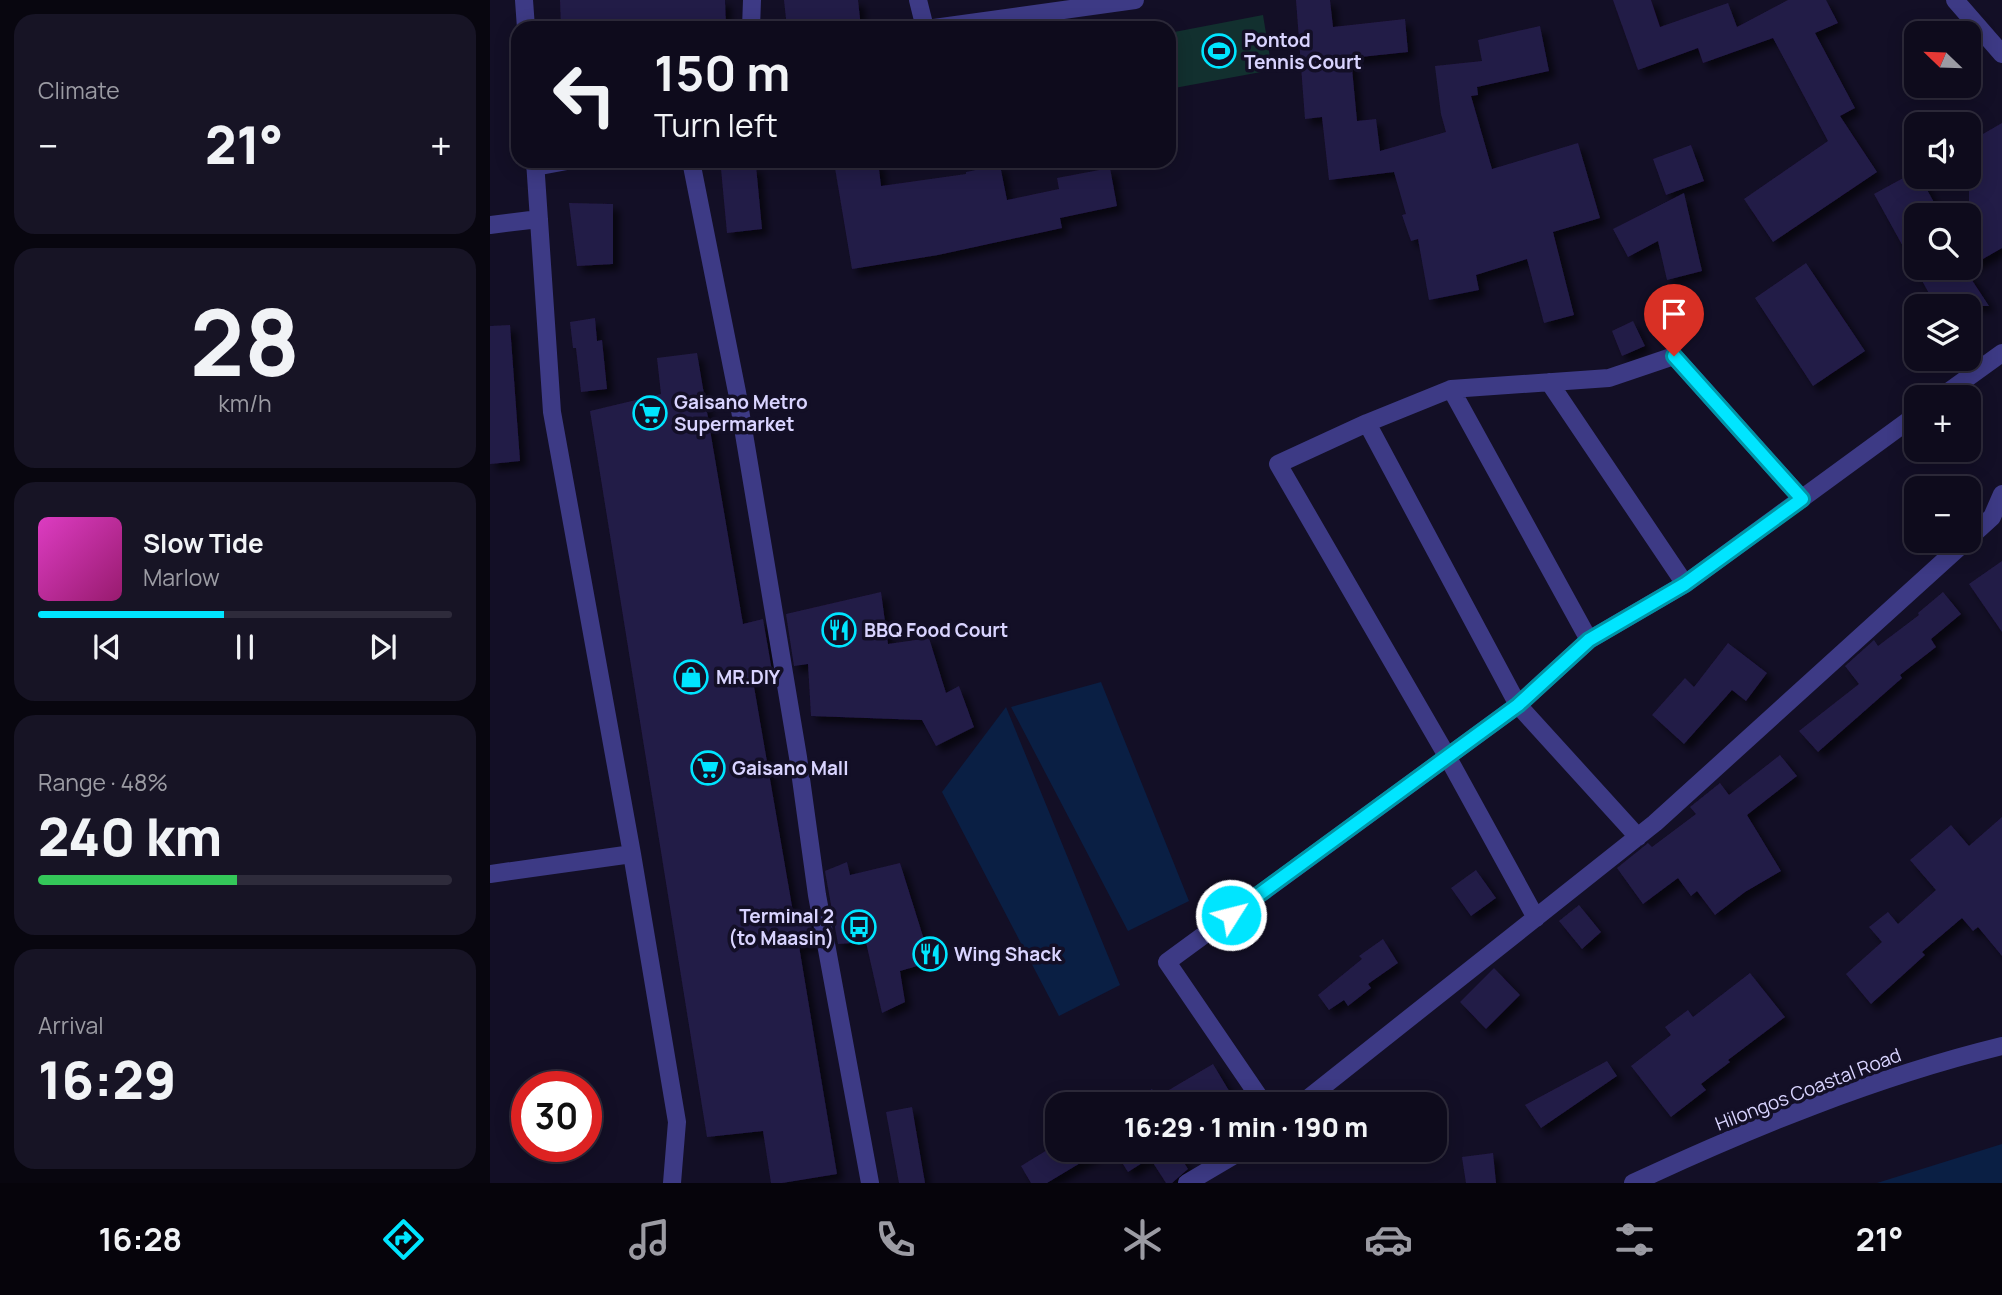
<!DOCTYPE html>
<meta charset="utf-8">
<style>
body{margin:0;font-family:Manrope,sans-serif;background:#171425;color:#f1f3f6;height:100vh;display:flex;flex-direction:column;font-size:26px;white-space:nowrap}
*{box-sizing:border-box;margin:0}
p{font-size:23px;color:#9b9ba3}
.icon{flex:none;width:38px;height:38px;fill:none;stroke:currentColor;stroke-width:2;stroke-linecap:round;stroke-linejoin:round}
.map{position:relative;flex:1;overflow:hidden}
.panel{display:flex;flex-direction:column;gap:14px;padding:14px;background:#08060f;width:490px}
.panel>*{flex:none}
.guide{position:absolute;left:21px;top:21px;width:665px;height:147px;border-radius:21px;box-shadow:0 4px 18px #0003,0 0 0 2px #2e2b3b;background:#0e0b1c;color:#f1f3f6;overflow:hidden}
.needle{width:46px;rotate:293deg}
.fabs{position:absolute;left:1414px;top:21px;display:grid;gap:14px}
.fabs a{display:grid;place-items:center;width:77px;height:77px;border-radius:14px;background:#0e0b1c;box-shadow:0 4px 18px #0003,0 0 0 2px #2e2b3b;font-size:35px}
.speed{position:absolute;left:21px;top:1071px;display:flex;gap:14px;font-size:35px;font-weight:700;text-align:center}
.speed>*{display:grid;place-content:center;width:91px;height:91px;border-radius:50%;background:#0e0b1c;box-shadow:0 4px 18px #0003,0 0 0 2px #2e2b3b;line-height:1}
.speed .limit{border:10px solid #d22;background:#fff;color:#111}
.pin{position:absolute;display:grid;place-items:center;width:60px;height:60px;color:#fff;margin:-72px -30px;border-radius:50% 50% 50% 0;rotate:-45deg;box-shadow:0 0 7px #0007}
.pin .icon{rotate:45deg}
.me{position:absolute;width:77px;margin:-38px;rotate:54deg;stroke-linejoin:round;filter:drop-shadow(0 0 5px #0008)}
.turn{display:flex;align-items:center;gap:24px;height:147px;padding:0 28px;font-size:32px}
.turn .icon{width:91px;height:91px;stroke-width:2.5}
.turn b{display:block;font-size:49px;line-height:60px}
.big{font-size:52px;font-weight:800;line-height:1.1}
.panel .widget{flex:1;display:flex;flex-direction:column;justify-content:center;gap:10px;min-width:0;padding:0 24px;border-radius:21px;background:#171425}
.panel .dial{align-items:center;gap:0}
.dial b{font-size:91px;line-height:1}
.song{display:flex;align-items:center;gap:21px}
.cover{width:84px;height:84px;border-radius:10px;background:linear-gradient(135deg,hsl(310 70% 55%),hsl(320 70% 35%))}
.played{height:7px;border-radius:4px;background:linear-gradient(90deg,#00e5ff 45%,#2e2b3b 45%)}
.keys{display:flex;justify-content:space-around;direction:ltr}
.heat{display:flex;justify-content:space-between;align-items:center;font-size:38px;direction:ltr}
.charge{height:10px;border-radius:5px;background:linear-gradient(90deg,#34c759 48%,#2e2b3b 0)}
.trip{position:absolute;left:555px;top:1092px;width:402px;height:70px;border-radius:21px;background:#0e0b1c;box-shadow:0 4px 18px #0003,0 0 0 2px #2e2b3b;font-weight:800;line-height:70px;text-align:center}
.dock{display:flex;height:112px;justify-content:space-around;align-items:center;background:#06040b;color:#9b9ba3}
.dock .icon{width:49px;height:49px}
.dock .on{color:#00e5ff}
.dock b{font-size:32px;color:#f1f3f6}
main{display:flex;flex:1;min-height:0}
.map>svg:first-child{display:block}
.green{fill:#12302f}
.water{fill:#0a1f44}
.building{fill:#241b47;filter:url(#shadow)}
.lines{fill:none;stroke-linecap:round;stroke-linejoin:round}
.minor{stroke:#3d3a85;stroke-width:18}
.route-casing{stroke:#0095a6;stroke-width:18}
.route{stroke:#00e5ff;stroke-width:12}
.labels{text-anchor:middle;dominant-baseline:central;stroke-width:7;stroke-linejoin:round;paint-order:stroke}
.poi-label{font-size:19px;font-weight:bold;fill:#d9d4ff;stroke:#130f26;text-anchor:start}
.street-label{font-size:19px;fill:#d9d4ff;stroke:#130f26}
</style>
<main>
<section class="panel">
<div class="widget"><p>Climate</p>
<div class="heat"><a>−</a><b class="big">21°</b><a>+</a></div>
</div>
<div class="widget dial"><b>28</b><p>km/h</p></div>
<div class="widget">
<div class="song"><i class="cover"></i><div><b>Slow Tide</b><p>Marlow</p></div></div>
<div class="played"></div>
<div class="keys"><svg class="icon" aria-label="previous" viewBox="0 0 24 24"><path d="M18 5L8 12l10 7zM5 5v14"/></svg><svg class="icon" aria-label="pause" viewBox="0 0 24 24"><path d="M8 5v14M16 5v14"/></svg><svg class="icon" aria-label="next" viewBox="0 0 24 24"><path d="M6 5l10 7-10 7zM19 5v14"/></svg></div>
</div>
<div class="widget"><p>Range · 48%</p><b class="big">240 km</b><div class="charge"></div></div>
<div class="widget"><p>Arrival</p><b class="big">16:29</b></div>
</section>
<div class="map">
<svg width="1512" height="1183" viewBox="0 0 1512 1183">
<defs>
<filter id="shadow"><feDropShadow dx="6" dy="6" stdDeviation="3.5" flood-color="#0009"/></filter>
</defs>
<rect width="100%" height="100%" fill="#130f26"/>
<path class="green" d="M773 15 782 70 679 89V33Z"/>
<path class="water" d="M611 682 699 901 638 931 521 707Z
M516 707 630 985 569 1016 452 792Z
M1512 1144V1183H1387Z"/>
<path class="building" d="M70 0H235L236 28H71Z
M294 0H368L371 28H297Z
M806 0H840L843 27 915 19 918 52 861 58 867 121 886 119 890 151 956 132 951 114 945 66 992 61 988 40 1050 26 1059 71 987 87 988 95 981 96 1002 169 1088 143 1110 218 1063 232 1084 315 1054 323 1037 259 986 275 989 290 939 300 928 239 921 241 912 215 916 214 904 172 839 180 832 117 815 119Z
M1123 0H1161L1170 27 1238 3 1247 27 1298 0H1336L1348 23 1325 33 1365 108 1350 116 1387 172 1283 242 1254 199 1338 141 1283 38 1213 63 1208 48 1148 70Z
M1512 123V248L1479 267V142Z
M1201 145 1214 181 1176 195 1163 159Z
M388 161 391 186 476 174V172L510 165 517 200 569 189 567 178 620 168 627 206 570 218 572 228 448 255 362 269 345 168Z
M266 166 272 229 237 233 231 169Z
M1426 171V177H1430L1451 215H1426V268H1474L1499 306H1446L1384 194Z
M1194 193 1212 271 1177 280 1168 241 1138 257 1123 229Z
M79 203 123 204V264L87 266Z
M1316 263 1375 351 1323 386 1265 298Z
M105 318 107 341 112 340 117 389 91 392 86 348H83L80 322Z
M1143 321 1155 346 1132 356 1122 331Z
M20 325 30 461 0 464V326Z
M207 353 253 624 273 619 282 671 262 675 303 912 318 910 325 945 309 946 347 1174 292 1183H281L273 1131 217 1137 100 411 171 394 167 358Z
M1512 561V632L1479 584Z
M391 592 398 644 439 638 456 693 469 686 484 727 446 746 432 720 321 716 318 664 304 666 296 614Z
M1453 592 1471 614 1441 639 1446 647 1410 675 1412 678 1328 752 1309 731 1369 684 1355 666 1384 640 1388 646 1429 615 1428 613Z
M1238 643 1277 673 1256 701 1242 690 1194 744 1162 715 1195 678 1204 687Z
M1290 755 1307 776 1257 815 1291 871 1255 892 1225 915 1207 891 1201 896 1188 878 1153 904 1127 868 1158 843 1162 847 1206 814 1200 807 1230 783 1239 795Z
M1512 817V956L1488 927 1483 931 1472 918 1432 952 1435 955 1381 1004 1356 974 1392 942 1379 927 1398 912 1408 924 1446 890 1420 860 1461 825 1479 846Z
M357 862 360 875 410 863 441 962 410 971 415 1002 392 1013 376 942 348 944 335 871Z
M986 870 1006 898 981 916 961 888Z
M1089 905 1111 932 1092 949 1069 921Z
M893 939 908 963 878 984 881 988 858 1006 854 1000 839 1010 828 995 872 959 869 956Z
M1004 968 1030 995 996 1029 970 1002Z
M1260 973 1295 1017 1238 1060 1240 1062 1211 1084 1216 1090 1181 1117 1141 1066 1181 1035 1175 1027 1198 1010 1203 1017Z
M1117 1061 1127 1076 1051 1128 1035 1105Z
M723 1064 747 1104H637L662 1089 667 1097Z
M422 1107 435 1183H409L396 1112Z
M567 1144V1150H612L557 1183H541L531 1166Z
M624 1150H686L698 1169 682 1183H676L660 1158 638 1172Z
M1003 1153 1006 1183H976L972 1157Z"/>
<g class="lines">
<path class="minor" d="M34 0 36 28
M428 0 435 28
M1465 0 1512 54
M261 28 262 0
M444 28 645 0
M45 161 62 412 142 854 187 1122 182 1183
M201 161 247 392 308 757 327 895 380 1183
M45 167 77 161
M0 225 49 219
M1059 382 1195 584
M961 389 1099 640
M1451 397 1512 353
M877 423 1028 705 1148 837
M1479 538 1502 517 1512 494
M0 874 142 854
M1046 918 957 756 788 464 877 423 961 389 1119 378 1184 356 1312 499
M774 1104 677 962 1028 705 1099 640 1195 584 1426 415
M811 1104 1165 823 1476 541
M697 1183 753 1150
M1143 1183C1261 1128 1385 1077 1512 1046"/>
</g>
<g class="lines">
<defs>
<path id="route" d="M741 915 1028 705 1099 640 1195 584 1312 499 1184 356"/>
</defs>
<use href="#route" class="route-casing"/>
<use href="#route" class="route"/>
</g>
<defs>
<symbol id="stadium-ring" viewBox="-11 -11 22 22"><circle r="9.5" fill="#130f26" stroke="#00e5ff" stroke-width="1.5"/><path d="M0-5a6.5 5 0 1 0 0 10a6.5 5 0 1 0 0-10ZM-3.5-1.8h7v3.6h-7Z" fill="#00e5ff"/></symbol>
<symbol id="supermarket-ring" viewBox="-11 -11 22 22"><circle r="9.5" fill="#130f26" stroke="#00e5ff" stroke-width="1.5"/><path d="M-6-5.5h2.5l.6 2H6L4.5 2H-2.5L-4.4-4H-6ZM-1.5 3.2a1.3 1.3 0 1 0 .1 0ZM3 3.2a1.3 1.3 0 1 0 .1 0Z" fill="#00e5ff"/></symbol>
<symbol id="restaurant-ring" viewBox="-11 -11 22 22"><circle r="9.5" fill="#130f26" stroke="#00e5ff" stroke-width="1.5"/><path d="M-5-6h1v4h1v-4h1v4h1v-4h1v5L-1.5 .5V6h-2V.5L-5-1ZM5-6V6H3V1.5H1.5Q1.5-4 5-6Z" fill="#00e5ff"/></symbol>
<symbol id="shop-ring" viewBox="-11 -11 22 22"><circle r="9.5" fill="#130f26" stroke="#00e5ff" stroke-width="1.5"/><path d="M-5-2.5h2.3a2.7 3.5 0 0 1 5.4 0H5L5.5 6h-11ZM-1.5-2.5h3a1.5 2.3 0 0 0-3 0Z" fill="#00e5ff"/></symbol>
<symbol id="bus-ring" viewBox="-11 -11 22 22"><circle r="9.5" fill="#130f26" stroke="#00e5ff" stroke-width="1.5"/><path d="M-5-6H5V4H4V6H2V4H-2V6H-4V4H-5ZM-3.5-4V0h7V-4ZM-3.5 1.2v1.5H-2V1.2ZM2 1.2v1.5H3.5V1.2Z" fill="#00e5ff"/></symbol>
</defs>
<g fill-rule="evenodd">
<use href="#stadium-ring" x="710" y="32" width="38" height="38"/>
<use href="#supermarket-ring" x="141" y="394" width="38" height="38"/>
<use href="#restaurant-ring" x="330" y="611" width="38" height="38"/>
<use href="#shop-ring" x="182" y="658" width="38" height="38"/>
<use href="#supermarket-ring" x="199" y="749" width="38" height="38"/>
<use href="#bus-ring" x="350" y="908" width="38" height="38"/>
<use href="#restaurant-ring" x="421" y="935" width="38" height="38"/>
</g>
<g class="labels">
<g class="poi-label">
<text x="754" y="40">Pontod<tspan x="754" dy="22">Tennis Court</tspan></text>
<text x="184" y="402">Gaisano Metro<tspan x="184" dy="22">Supermarket</tspan></text>
<text x="374" y="630">BBQ Food Court</text>
<text x="226" y="677">MR.DIY</text>
<text x="242" y="768">Gaisano Mall</text>
<text x="344" y="916" text-anchor="end">Terminal 2<tspan x="344" dy="22">(to Maasin)</tspan></text>
<text x="464" y="954">Wing Shack</text>
</g>
<g class="street-label">
<text transform="translate(1318 1089) rotate(-21)">Hilongos Coastal Road</text>
</g>
</g>
</svg>
<div class="fabs">
<a><svg class="needle" viewBox="-14 -14 28 28"><path d="M0-13l5 13h-10z" fill="#e53935"/><path d="M0 13l5-13h-10z" fill="#9b9ba3"/></svg></a>
<a><svg class="icon" aria-label="sound" viewBox="0 0 24 24"><path d="M4 9h4l5-4v14l-5-4H4zM17 9q2 3 0 6"/></svg></a>
<a><svg class="icon" aria-label="search" viewBox="0 0 24 24"><circle cx="10" cy="10" r="6"/><path d="M15 15l6 6"/></svg></a>
<a><svg class="icon" aria-label="layers" viewBox="0 0 24 24"><path d="M12 4l9 5-9 5-9-5zM3 14l9 5 9-5"/></svg></a>
<a>+</a>
<a>−</a>
</div>
<div class="speed"><div class="limit">30</div></div>
<div class="pin" style="left:1184px;top:356px;background:#d93025"><svg class="icon" aria-label="arrive" viewBox="0 0 24 24"><path d="M6 21V4h12l-3 4 3 4H6"/></svg></div>
<svg class="me" style="left:741px;top:915px" viewBox="-20 -20 40 40"><circle r="17" fill="#00e5ff" stroke="#fff" stroke-width="3"/><path d="M0-11L8 9 0 5-8 9z" fill="#fff"/></svg>
<div class="trip">16:29 · 1 min · 190 m</div>
<div class="guide">
<div class="turn"><svg class="icon" aria-label="left" viewBox="0 0 24 24"><path d="M17 20v-9H6M10 6l-5 5 5 5"/></svg><div><b>150 m</b>Turn left</div></div>
</div>
</div>
</main>
<nav class="dock">
<b>16:28</b>
<svg class="icon on" aria-label="directions" viewBox="0 0 24 24"><path d="M12 3l9 9-9 9-9-9zM9 14v-3h6M13 9l2 2-2 2"/></svg>
<svg class="icon" aria-label="music" viewBox="0 0 24 24"><path d="M9 18V5l10-2v13"/><circle cx="6" cy="18" r="3"/><circle cx="16" cy="16" r="3"/></svg>
<svg class="icon" aria-label="phone" viewBox="0 0 24 24"><path d="M5 4h4l2 5-3 2q2 4 5 5l2-3 5 2v4C11 20 4 13 5 4z"/></svg>
<svg class="icon" aria-label="climate" viewBox="0 0 24 24"><path d="M12 3v18M4 7l16 10M4 17L20 7"/></svg>
<svg class="icon" aria-label="car" viewBox="0 0 24 24"><path d="M5 17H2v-5l4-1 3-4h7l3 4 3 1v5h-3M9 17h6M6 11h13"/><circle cx="7" cy="17" r="2"/><circle cx="17" cy="17" r="2"/></svg>
<svg class="icon" aria-label="filters" viewBox="0 0 24 24"><path d="M4 7h16M4 17h16"/><circle cx="9" cy="7" r="2"/><circle cx="15" cy="17" r="2"/></svg>
<b>21°</b>
</nav>
